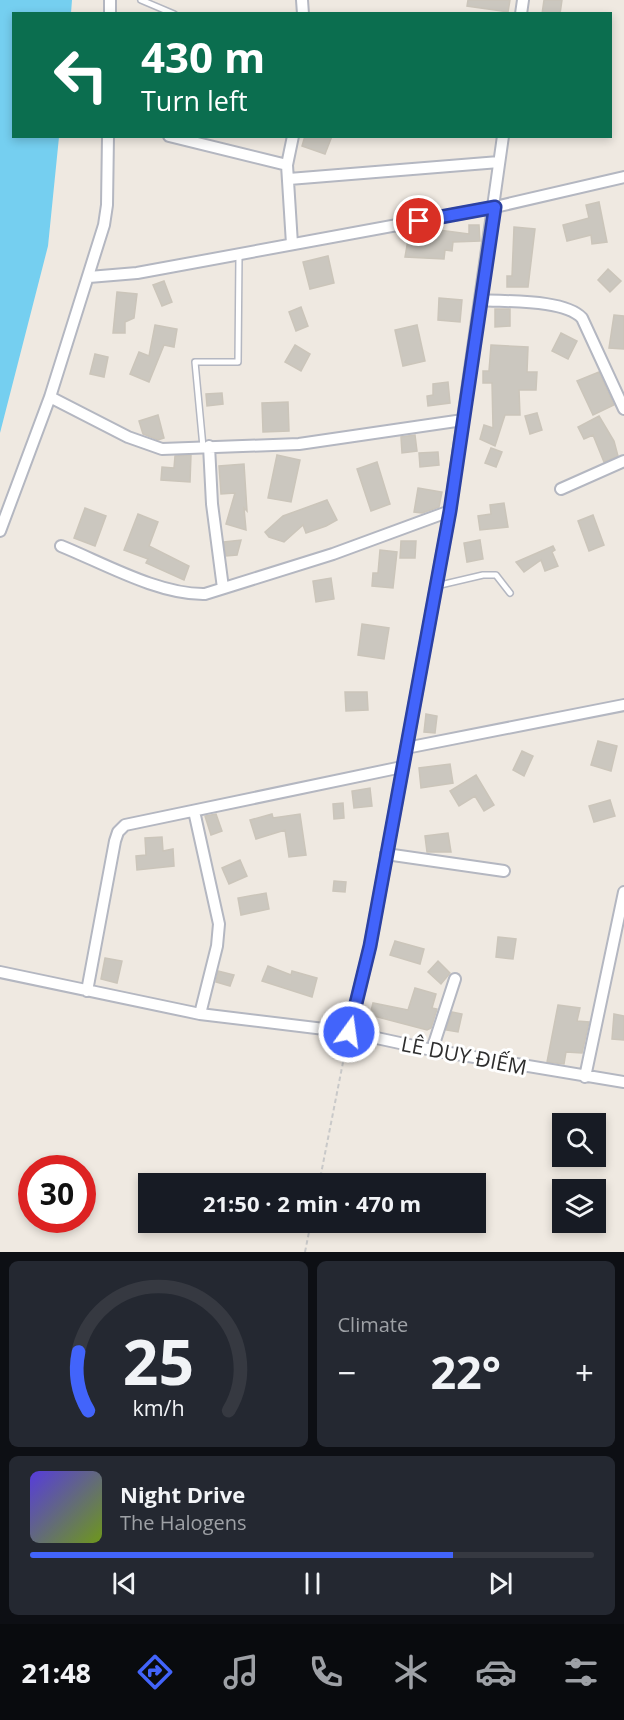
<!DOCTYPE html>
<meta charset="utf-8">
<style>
body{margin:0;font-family:"Open Sans",sans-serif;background:#242831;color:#f1f3f6;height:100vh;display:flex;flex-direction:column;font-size:22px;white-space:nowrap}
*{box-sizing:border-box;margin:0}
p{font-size:20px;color:#9ea1a6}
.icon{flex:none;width:33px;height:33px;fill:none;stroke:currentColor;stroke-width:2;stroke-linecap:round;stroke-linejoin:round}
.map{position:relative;height:1252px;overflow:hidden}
.sheet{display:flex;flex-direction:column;gap:9px;padding:9px;background:#0d0f14;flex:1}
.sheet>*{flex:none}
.guide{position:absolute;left:12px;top:12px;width:600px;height:126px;border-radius:0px;box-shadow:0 3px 9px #0003;background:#0b6e4f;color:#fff;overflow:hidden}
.fabs{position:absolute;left:552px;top:1113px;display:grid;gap:12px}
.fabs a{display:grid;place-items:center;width:54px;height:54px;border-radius:0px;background:#171b24;box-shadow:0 3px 9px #0003;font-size:30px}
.speed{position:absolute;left:18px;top:1155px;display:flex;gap:12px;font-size:30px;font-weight:700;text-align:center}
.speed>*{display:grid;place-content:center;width:78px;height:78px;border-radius:50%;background:#171b24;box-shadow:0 3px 9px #0003;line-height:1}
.speed .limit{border:9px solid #d22;background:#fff;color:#111}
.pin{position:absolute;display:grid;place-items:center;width:51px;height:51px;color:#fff;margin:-26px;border:3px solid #fff;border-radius:50%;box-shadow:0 2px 6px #0007}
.me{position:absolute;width:66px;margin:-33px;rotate:14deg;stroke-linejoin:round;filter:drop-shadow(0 0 4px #0008)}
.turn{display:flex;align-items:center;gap:21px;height:126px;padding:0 30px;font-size:27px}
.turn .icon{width:78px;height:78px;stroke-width:2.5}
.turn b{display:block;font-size:42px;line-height:51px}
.big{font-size:45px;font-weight:700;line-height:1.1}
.sheet .widget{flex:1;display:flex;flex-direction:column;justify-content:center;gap:9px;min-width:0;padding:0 21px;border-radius:9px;background:#242831}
.sheet .dial{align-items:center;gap:0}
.dial svg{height:156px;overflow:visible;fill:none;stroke:#363941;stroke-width:7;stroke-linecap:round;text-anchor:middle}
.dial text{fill:#f1f3f6;stroke:none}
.song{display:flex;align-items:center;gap:18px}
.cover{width:72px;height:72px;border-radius:9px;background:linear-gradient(135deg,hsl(250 70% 55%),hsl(80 70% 35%))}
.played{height:6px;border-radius:3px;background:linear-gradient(90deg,#4264fb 75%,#363941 75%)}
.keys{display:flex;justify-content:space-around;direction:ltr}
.heat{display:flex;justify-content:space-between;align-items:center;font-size:33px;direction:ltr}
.sheet .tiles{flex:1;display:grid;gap:9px;grid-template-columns:1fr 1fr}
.widget:last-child{grid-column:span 2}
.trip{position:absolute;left:138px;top:1173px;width:348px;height:60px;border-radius:0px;background:#171b24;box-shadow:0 3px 9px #0003;font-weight:700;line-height:60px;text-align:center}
.dock{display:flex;height:96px;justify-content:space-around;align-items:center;background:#090b0e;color:#9ea1a6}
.dock .icon{width:42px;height:42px}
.dock .selected{color:#4264fb}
.dock b{font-size:27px;color:#f1f3f6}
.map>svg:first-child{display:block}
.water{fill:#75cff0}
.building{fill:#cbc7bf;stroke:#cbc5ba;stroke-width:1.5}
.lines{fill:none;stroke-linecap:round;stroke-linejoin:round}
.lane-casing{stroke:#b4b7c1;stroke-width:8}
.street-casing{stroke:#b4b7c1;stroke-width:14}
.path{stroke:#c9c9c9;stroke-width:2;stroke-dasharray:4.5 3;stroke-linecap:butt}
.lane{stroke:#fff;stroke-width:5}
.street{stroke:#fff;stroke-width:10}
.route-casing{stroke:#2b41a3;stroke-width:15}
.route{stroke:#4264fb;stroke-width:10}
.labels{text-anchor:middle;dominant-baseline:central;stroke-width:6;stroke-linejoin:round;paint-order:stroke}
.street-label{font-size:21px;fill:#2e2e2e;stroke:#fff}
</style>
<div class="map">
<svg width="624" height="1252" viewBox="0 0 624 1252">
<rect width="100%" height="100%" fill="#efe9e1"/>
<path class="water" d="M0 0H72L71 13 14 14V136L59 137 48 246 0 433Z"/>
<path class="building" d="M468 0H510L508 12 467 6Z
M544 0H562L560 14H542Z
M305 136H332L325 154 302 146Z
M599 202 607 242 592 244 591 235 567 241 563 225 589 218 586 205Z
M469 225H479L480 241 453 242 452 251 445 250 444 259 405 257 409 234 431 238 432 229 469 234Z
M514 227 535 229 528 287H507V276H512Z
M328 256 334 283 310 289 303 262Z
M608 269 621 281 610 292 598 280Z
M164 281 172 302 162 306 153 285Z
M117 292 137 294 134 318 125 322V333H113Z
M439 298 462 300 460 322 438 320Z
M301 307 308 326 296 331 289 312Z
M495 309H510V326L495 327Z
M614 315 624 316V349L609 348Z
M155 325 177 329 174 347 164 345 149 382 130 374 139 352 149 356Z
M417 325 425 361 403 366 395 330Z
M561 333 577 341 568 359 552 351Z
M295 345 310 354 301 371 285 362Z
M491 345 528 347 527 372H537L536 390H519L520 415H505L495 446 480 439 484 425 493 428 492 383H483V371H489Z
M95 354 108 357 104 377 90 374Z
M599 372 614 405 593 415 577 381Z
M448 382 450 403 428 406 427 396 433 395V384Z
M222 393 223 404 207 406 206 394Z
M288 402 289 431 263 432 262 403Z
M537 413 542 430 530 434 525 416Z
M158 415 164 438 158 440 143 434 139 421Z
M599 416 614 441 618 456 604 462 593 435 584 439 578 427Z
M415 435 417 451 402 453 401 437Z
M491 448 502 452 496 467 485 463Z
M438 452 439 465 420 467 419 453Z
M191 455 190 482 161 480 162 467 174 468 175 456Z
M277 455 300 460 291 502 268 498Z
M377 462 390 504 371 511 357 469Z
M244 464 247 511 244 508 246 530 226 524 235 493 221 494 219 466Z
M418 488 442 492 439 507 422 513 414 512Z
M327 500 337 520 326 526 306 533 303 525 284 542 269 537 265 532 283 516Z
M504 503 508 527 480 530 478 516 491 514 490 505Z
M85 508 106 516 95 546 74 538Z
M138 514 158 522 149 546 189 566 184 580 146 563 148 559 124 550Z
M593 515 604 545 589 551 578 521Z
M241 540 237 555 226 556 224 542Z
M480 540 483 559 467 562 464 543Z
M401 541H416L415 558H400Z
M553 546 555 550 552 552 558 566 545 571 541 560 524 572 516 562Z
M380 550 397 552 393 588 372 586 373 573H378Z
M331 578 334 599 316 602 313 581Z
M362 624 389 628 384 659 358 655Z
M345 692H367L368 710 346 711Z
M426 714 437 716 435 733 424 732Z
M598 741 617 746 611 771 591 765Z
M522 751 533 756 524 776 513 770Z
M450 764 453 783 421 788 419 768Z
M476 775 494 805 484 811 475 796 459 806 450 791Z
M370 788 372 806 354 808 352 791Z
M610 800 615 816 594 822 589 806Z
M343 803 344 818 334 819 333 804Z
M216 814 222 831 211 835 205 816Z
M272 814 273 818 300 814 306 855 289 857 285 830 256 839 250 820Z
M448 833 451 852H427L425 836Z
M162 837 163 851 173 849 174 866 137 870 136 856 146 855 145 838Z
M240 860 247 876 229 884 222 868Z
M334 881 346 882 345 892 333 891Z
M266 893 269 909 241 915 238 898Z
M498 937 516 939 513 959 496 957Z
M395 941 424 949 420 964 390 955Z
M105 958 122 961 117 983 101 979Z
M438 961 450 973 441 984 428 972Z
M268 966 291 975 292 971 317 978 312 997 262 981Z
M218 971 234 975 230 986 216 982Z
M415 988 436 994 432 1008 437 1009 431 1028 427 1030 370 1015 373 1003 408 1010Z
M558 1005 580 1008 577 1021 589 1022 582 1053 566 1052 564 1064 547 1062Z
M452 1012 462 1014 458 1032 446 1030Z
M614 1014 624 1016V1040L612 1039Z"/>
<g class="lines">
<defs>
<path id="lane" d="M141 0 174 14
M203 447 195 362H238L239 255
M436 586 483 575H496L510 593"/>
<path id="street" d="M302 0 303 14
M110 14V0
M521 14 523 0
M169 136 287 165
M503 136 450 511 370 946 349 1032 432 1050 624 1082
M289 179 499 162
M292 244 287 165 293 136
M89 277 137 273 495 207 624 177
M480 300C507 302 564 299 582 318L624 409
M50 397 128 437 162 449 299 444 463 420
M209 446 212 504 223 588
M561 489 624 461
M0 531 50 397 104 225 107 205 108 136
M61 546C103 563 159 595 205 594L333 554 450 511
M406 748 624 705
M194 811 219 924 217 946 200 1014
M386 854 504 871
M0 972 200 1014 349 1032
M87 991 115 841 118 832 125 825 402 767
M432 1050 455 979
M585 1077 624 892"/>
</defs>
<use href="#lane" class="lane-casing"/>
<use href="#street" class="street-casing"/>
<path class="path" d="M319 1184 347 1042
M305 1252 311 1222"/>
<use href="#lane" class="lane"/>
<use href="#street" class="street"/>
</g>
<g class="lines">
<defs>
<path id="route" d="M349 1032 370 946 450 511 495 207 419 221"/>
</defs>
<use href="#route" class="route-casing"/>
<use href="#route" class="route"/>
</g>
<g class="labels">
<g class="street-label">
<text transform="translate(464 1055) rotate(11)">LÊ DUY ĐIẾM</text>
</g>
</g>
</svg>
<div class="fabs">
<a><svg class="icon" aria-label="search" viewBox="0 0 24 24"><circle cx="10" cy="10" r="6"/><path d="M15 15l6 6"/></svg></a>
<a><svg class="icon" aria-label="layers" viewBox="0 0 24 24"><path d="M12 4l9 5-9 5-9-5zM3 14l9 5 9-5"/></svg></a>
</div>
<div class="speed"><div class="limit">30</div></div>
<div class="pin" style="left:419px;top:221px;background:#d93025"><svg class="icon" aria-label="arrive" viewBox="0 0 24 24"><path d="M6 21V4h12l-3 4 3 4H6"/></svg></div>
<svg class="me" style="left:349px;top:1032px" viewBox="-20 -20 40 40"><circle r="17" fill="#4264fb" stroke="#fff" stroke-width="3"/><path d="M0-11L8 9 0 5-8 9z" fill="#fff"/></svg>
<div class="trip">21:50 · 2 min · 470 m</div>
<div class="guide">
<div class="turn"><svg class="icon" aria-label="left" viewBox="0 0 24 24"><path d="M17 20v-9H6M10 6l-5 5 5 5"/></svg><div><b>430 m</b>Turn left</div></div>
</div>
</div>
<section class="sheet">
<div class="tiles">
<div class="widget dial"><svg viewBox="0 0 100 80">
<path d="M14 69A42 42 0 1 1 86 69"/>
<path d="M14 69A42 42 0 0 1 9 39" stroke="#4264fb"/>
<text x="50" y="56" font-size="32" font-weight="700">25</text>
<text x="50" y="72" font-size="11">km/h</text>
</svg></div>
<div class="widget"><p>Climate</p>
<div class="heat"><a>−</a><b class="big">22°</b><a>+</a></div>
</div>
<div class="widget">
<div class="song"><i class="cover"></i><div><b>Night Drive</b><p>The Halogens</p></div></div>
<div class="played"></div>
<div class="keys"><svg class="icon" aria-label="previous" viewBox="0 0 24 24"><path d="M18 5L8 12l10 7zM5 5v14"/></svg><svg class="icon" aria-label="pause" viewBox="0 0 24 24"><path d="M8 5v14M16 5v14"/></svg><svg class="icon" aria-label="next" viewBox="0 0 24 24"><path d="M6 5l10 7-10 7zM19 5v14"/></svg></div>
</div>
</div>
</section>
<nav class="dock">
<b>21:48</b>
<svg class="icon selected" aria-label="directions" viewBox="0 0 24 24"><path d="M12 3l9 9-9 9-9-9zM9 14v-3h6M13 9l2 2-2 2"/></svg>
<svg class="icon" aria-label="music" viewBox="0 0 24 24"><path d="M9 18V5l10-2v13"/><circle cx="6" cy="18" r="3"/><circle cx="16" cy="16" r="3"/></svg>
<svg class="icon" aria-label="phone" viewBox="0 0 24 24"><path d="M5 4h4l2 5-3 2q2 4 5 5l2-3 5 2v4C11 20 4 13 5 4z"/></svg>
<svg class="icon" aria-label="climate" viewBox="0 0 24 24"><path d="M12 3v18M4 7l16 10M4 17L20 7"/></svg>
<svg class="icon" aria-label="car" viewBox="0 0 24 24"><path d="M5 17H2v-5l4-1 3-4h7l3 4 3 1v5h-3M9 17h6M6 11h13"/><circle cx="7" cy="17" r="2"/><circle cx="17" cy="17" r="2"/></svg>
<svg class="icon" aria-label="filters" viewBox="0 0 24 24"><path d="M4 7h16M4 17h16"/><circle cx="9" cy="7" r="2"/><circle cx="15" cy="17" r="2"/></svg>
</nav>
